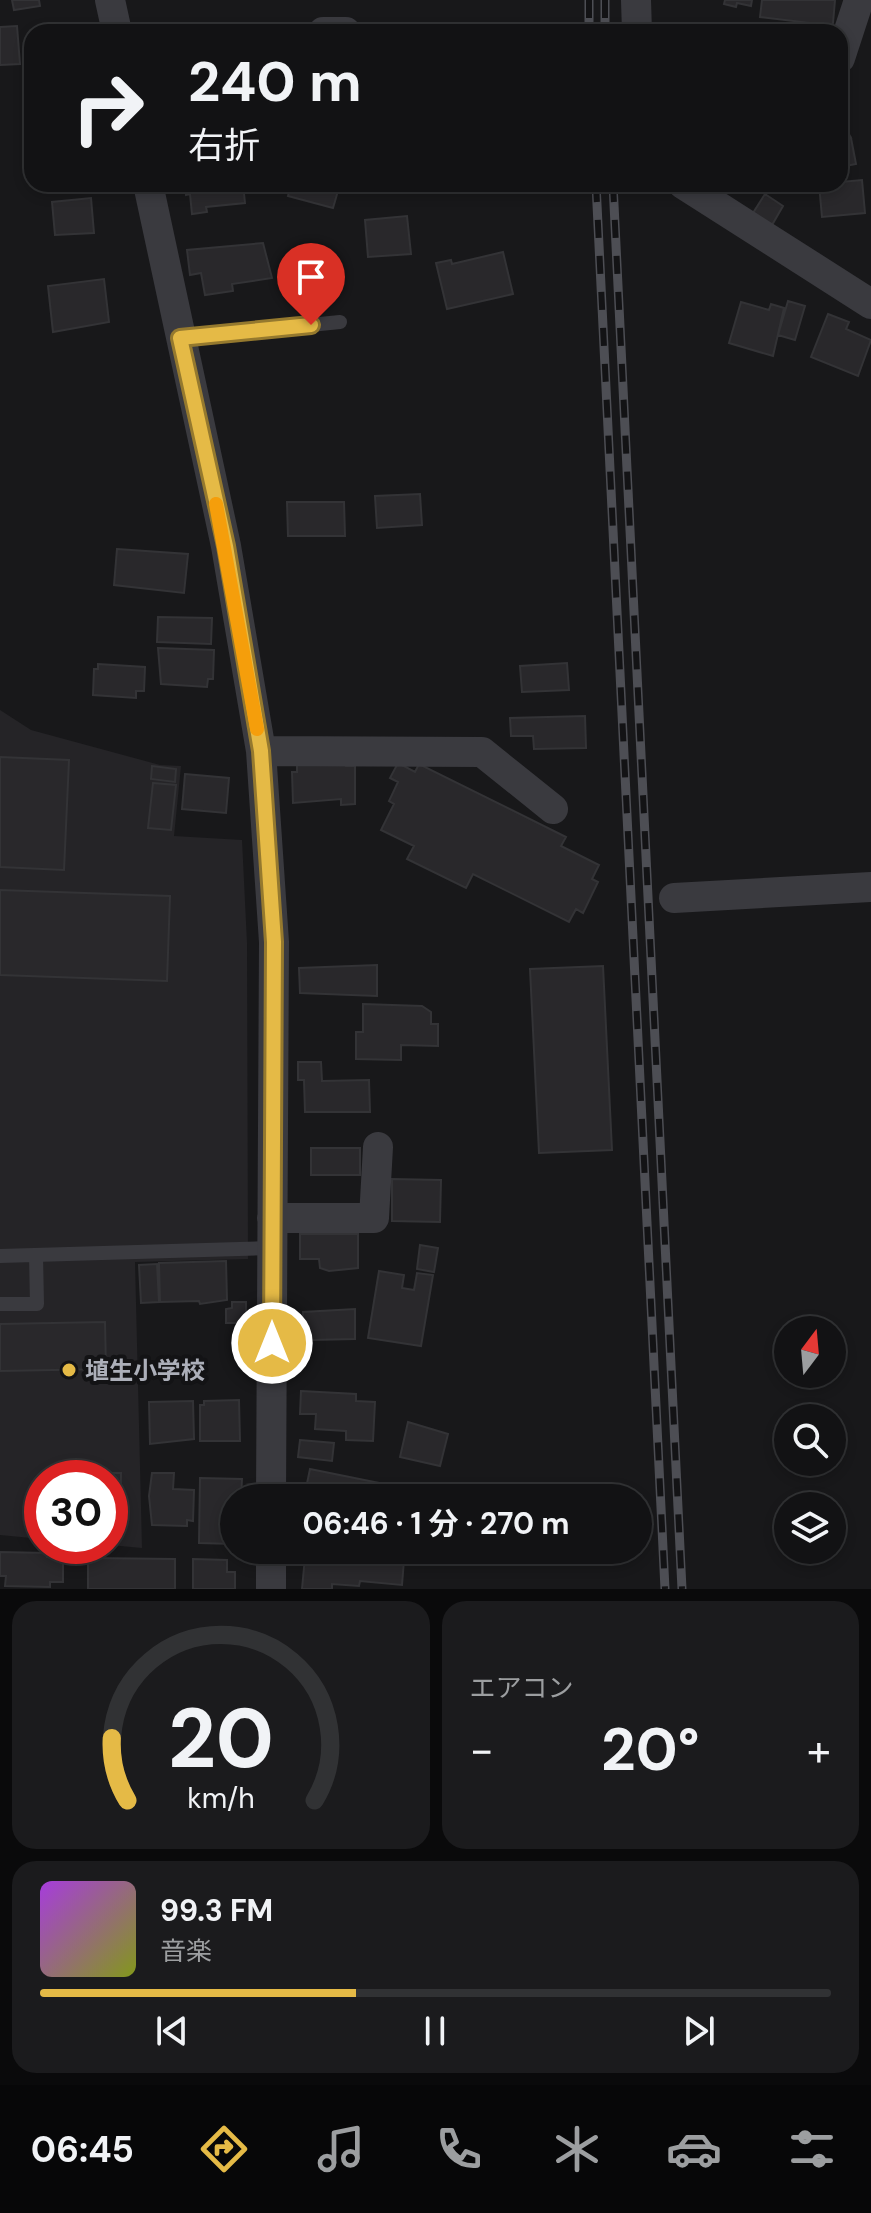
<!DOCTYPE html>
<html lang="ja">
<meta charset="utf-8">
<style>
body{margin:0;font-family:"DM Sans","Noto Sans JP",sans-serif;background:#1b1b1d;color:#f1f3f6;height:100vh;display:flex;flex-direction:column;font-size:30px;white-space:nowrap}
*{box-sizing:border-box;margin:0}
p{font-size:26px;color:#9c9ea0}
.icon{flex:none;width:44px;height:44px;fill:none;stroke:currentColor;stroke-width:2;stroke-linecap:round;stroke-linejoin:round}
.map{position:relative;height:1589px;overflow:hidden}
.side{display:flex;flex-direction:column;gap:12px;padding:12px;background:#0a0a0b;flex:1}
.side>*{flex:none}
.hud{position:absolute;left:24px;top:24px;width:824px;height:168px;border-radius:24px;box-shadow:0 4px 12px #0003,0 0 0 2px #313234;background:#121214;color:#f1f3f6;overflow:hidden}
.needle{width:52px;rotate:16deg}
.controls{position:absolute;left:774px;top:1316px;display:grid;gap:16px}
.controls a{display:grid;place-items:center;width:72px;height:72px;border-radius:50%;background:#121214;box-shadow:0 4px 12px #0003,0 0 0 2px #313234;font-size:40px}
.speed{position:absolute;left:24px;top:1460px;display:flex;gap:16px;font-size:40px;font-weight:700;text-align:center}
.speed>*{display:grid;place-content:center;width:104px;height:104px;border-radius:50%;background:#121214;box-shadow:0 4px 12px #0003,0 0 0 2px #313234;line-height:1}
.speed .limit{border:12px solid #d22;background:#fff;color:#111}
.pin{position:absolute;display:grid;place-items:center;width:68px;height:68px;color:#fff;margin:-82px -34px;border-radius:50% 50% 50% 0;rotate:-45deg;box-shadow:0 0 8px #0007}
.pin .icon{rotate:45deg}
.me{position:absolute;width:88px;margin:-44px;rotate:0deg;stroke-linejoin:round;filter:drop-shadow(0 0 6px #0008)}
.turn{display:flex;align-items:center;gap:28px;height:168px;padding:0 32px;font-size:36px}
.turn .icon{width:104px;height:104px;stroke-width:2.5}
.turn b{display:block;font-size:56px;line-height:68px}
.big{font-size:60px;font-weight:700;line-height:1.1}
.side .widget{flex:1;display:flex;flex-direction:column;justify-content:center;gap:12px;min-width:0;padding:0 28px;border-radius:24px;background:#1b1b1d}
.side .dial{align-items:center;gap:0}
.dial svg{height:208px;overflow:visible;fill:none;stroke:#313234;stroke-width:7;stroke-linecap:round;text-anchor:middle}
.dial text{fill:#f1f3f6;stroke:none}
.song{display:flex;align-items:center;gap:24px}
.cover{width:96px;height:96px;border-radius:12px;background:linear-gradient(135deg,hsl(280 70% 55%),hsl(70 70% 35%))}
.played{height:8px;border-radius:4px;background:linear-gradient(90deg,#e5ba46 40%,#313234 40%)}
.keys{display:flex;justify-content:space-around;direction:ltr}
.heat{display:flex;justify-content:space-between;align-items:center;font-size:44px;direction:ltr}
.side .tiles{flex:1;display:grid;gap:12px;grid-template-columns:1fr 1fr}
.widget:last-child{grid-column:span 2}
.trip{position:absolute;left:220px;top:1484px;width:432px;height:80px;border-radius:40px;background:#121214;box-shadow:0 4px 12px #0003,0 0 0 2px #313234;font-weight:700;line-height:80px;text-align:center}
.dock{display:flex;height:128px;justify-content:space-around;align-items:center;background:#070708;color:#9c9ea0}
.dock .icon{width:56px;height:56px}
.dock .selected{color:#e5ba46}
.dock b{font-size:36px;color:#f1f3f6}
.map>svg:first-child{display:block}
.built{fill:#252427}
.building{fill:#29282b;stroke:#333336;stroke-width:2}
.lines{fill:none;stroke-linecap:round;stroke-linejoin:round}
.lane{stroke:#3a3a3f;stroke-width:14}
.street{stroke:#3a3a3f;stroke-width:30}
.rail-casing{stroke:#4d4e54;stroke-width:9}
.rail{stroke:#131315;stroke-width:6;stroke-dasharray:18;stroke-linecap:butt}
.route-casing{stroke:#95792e;stroke-width:20}
.route{stroke:#e5ba46;stroke-width:14}
.slow{stroke:#f59e0b;stroke-width:14}
.poi-dot{fill:#e5ba46;stroke:#131315;stroke-width:3}
.labels{text-anchor:middle;dominant-baseline:central;stroke-width:8;stroke-linejoin:round;paint-order:stroke}
.poi-label{font-size:24px;font-weight:bold;fill:#acafb9;stroke:#131315;text-anchor:start}
</style>
<div class="map">
<svg width="871" height="1589" viewBox="0 0 871 1589">
<rect width="100%" height="100%" fill="#18181a"/>
<path class="built" d="M0 710 31 730 160 765 181 766 174 836 242 840 247 943 248 1259 135 1262 142 1548 110 1545V1478H42V1539L0 1535Z"/>
<path class="building" d="M12 0H39L40 6 14 10Z
M725 0H752L751 6 737 3 736 7 724 4Z
M762 0H835L833 23 829 32H815L819 24 760 17Z
M76 25 77 32H35V30Z
M17 26 20 64 0 65V27Z
M840 117 851 138 840 140Z
M851 138 856 164 840 167V140Z
M862 180 865 213 822 217 819 184Z
M185 184H243L245 203 206 207 207 212 192 214 190 194 186 195Z
M291 184H340L333 208 288 196Z
M765 194 783 206 772 225 753 213Z
M91 198 94 233 55 235 52 202Z
M407 216 411 254 368 257 365 220Z
M263 243 272 278 232 284 233 291 205 295 201 273 190 275 187 250Z
M503 252 513 294 447 309 436 263 451 260 452 264Z
M104 279 109 322 53 332 48 286Z
M788 301 805 306 795 340 778 335Z
M741 302 769 310 771 304 784 308 773 356 729 343Z
M828 314 849 322 846 329 871 340 858 376 811 357Z
M420 494 422 525 377 528 375 496Z
M287 502H344L345 536H288Z
M117 549 188 554 184 593 114 585Z
M158 617 212 618 211 644 157 642Z
M158 648 214 650 213 679H208L207 687 161 684Z
M567 663 569 690 522 692 520 666Z
M98 664 145 667 144 691H136V698L93 695 94 669H98Z
M585 716 586 748 534 749 533 736H511L510 718Z
M0 757 69 760 64 870 0 867Z
M345 762 346 766H355V804L341 805V799L293 803 292 772H297V763Z
M398 763 415 772 419 764 566 837 561 846 599 865 592 879 598 882 583 913 576 909 569 922 473 874 466 888 407 859 414 846 381 830 394 804 389 801 398 782 390 778Z
M152 766 176 769 175 782 151 779Z
M185 774 229 778 226 813 182 809Z
M153 783 176 785 171 830 148 828Z
M0 890 170 896 167 981 0 975Z
M377 965V996L300 993 299 968Z
M603 966 612 1150 539 1153 530 969Z
M363 1004 422 1006 431 1012V1024H438V1046L401 1045V1060L356 1059V1032H363Z
M298 1062H321L322 1081 369 1080 370 1112H305L304 1080H298Z
M311 1148H360V1175H311Z
M392 1179 441 1180 440 1222 392 1221Z
M300 1234H358V1268L329 1271 320 1268 319 1259H300Z
M420 1245 438 1248 434 1272 417 1269Z
M226 1261 227 1300 200 1304 199 1301 160 1302 159 1263Z
M157 1264 159 1302 141 1303 139 1265Z
M379 1271 404 1275 402 1288 414 1290 417 1273 433 1275 421 1346 368 1338Z
M232 1302H246V1323H226V1309L232 1308Z
M355 1309V1339L310 1340 309 1326H303V1312Z
M105 1322 106 1369 0 1371V1324Z
M301 1391 356 1394V1401L375 1402 373 1441 346 1440V1431L315 1429 316 1414H300Z
M239 1400 240 1441H200V1405H204V1401Z
M193 1401 194 1439 150 1444 149 1402Z
M408 1422 448 1434 440 1466 400 1457Z
M300 1440 334 1443 332 1461 298 1457Z
M310 1469 419 1491 417 1498H304Z
M84 1473H121L120 1534H110V1478H84Z
M152 1473H174L173 1489 194 1490 193 1521 187 1520V1526L152 1525 149 1496Z
M200 1478 242 1479 241 1498H234V1544L199 1543Z
M349 1550H426L425 1562 404 1560 402 1585 360 1581 359 1586 332 1584V1589H302L305 1557 348 1560Z
M0 1552 47 1553V1557L63 1558V1582H50V1587L5 1586 6 1576H0Z
M88 1558 175 1559V1589H88Z
M193 1559 227 1560V1572H235V1589H193Z"/>
<g class="lines">
<path class="lane" d="M180 338 340 322
M0 1256 272 1248
M0 1304H37L36 1255"/>
<path class="street" d="M110 0 117 32
M636 0 637 32
M323 32H346
M840 58 859 0
M148 184 226 546 261 751 274 942 271 1498
M683 184 871 304
M261 751 482 752 553 809
M674 898 871 887
M272 1218H374L378 1147
M271 1550V1589"/>
<defs>
<path id="rail" d="M589 0V32
M605 0V32
M596 184 665 1589
M613 184 682 1589"/>
</defs>
<use href="#rail" class="rail-casing"/>
<use href="#rail" class="rail"/>
</g>
<g class="lines">
<defs>
<path id="route" d="M272 1343 274 942 261 751 226 546 180 338 311 325"/>
</defs>
<use href="#route" class="route-casing"/>
<use href="#route" class="route"/>
<path class="slow" d="M216 504 257 729"/>
</g>
<circle class="poi-dot" cx="69" cy="1370" r="8"/>
<g class="labels">
<g class="poi-label">
<text x="85" y="1370">埴生小学校</text>
</g>
</g>
</svg>
<div class="controls">
<a><svg class="needle" viewBox="-14 -14 28 28"><path d="M0-13l5 13h-10z" fill="#e53935"/><path d="M0 13l5-13h-10z" fill="#9c9ea0"/></svg></a>
<a><svg class="icon" aria-label="search" viewBox="0 0 24 24"><circle cx="10" cy="10" r="6"/><path d="M15 15l6 6"/></svg></a>
<a><svg class="icon" aria-label="layers" viewBox="0 0 24 24"><path d="M12 4l9 5-9 5-9-5zM3 14l9 5 9-5"/></svg></a>
</div>
<div class="speed"><div class="limit">30</div></div>
<div class="pin" style="left:311px;top:325px;background:#d93025"><svg class="icon" aria-label="arrive" viewBox="0 0 24 24"><path d="M6 21V4h12l-3 4 3 4H6"/></svg></div>
<svg class="me" style="left:272px;top:1343px" viewBox="-20 -20 40 40"><circle r="17" fill="#e5ba46" stroke="#fff" stroke-width="3"/><path d="M0-11L8 9 0 5-8 9z" fill="#fff"/></svg>
<div class="trip">06:46 · 1 分 · 270 m</div>
<div class="hud">
<div class="turn"><svg class="icon" aria-label="right" viewBox="0 0 24 24"><path d="M7 20v-9h11M14 6l5 5-5 5"/></svg><div><b>240 m</b>右折</div></div>
</div>
</div>
<section class="side">
<div class="tiles">
<div class="widget dial"><svg viewBox="0 0 100 80">
<path d="M14 69A42 42 0 1 1 86 69"/>
<path d="M14 69A42 42 0 0 1 8 45" stroke="#e5ba46"/>
<text x="50" y="56" font-size="32" font-weight="700">20</text>
<text x="50" y="72" font-size="11">km/h</text>
</svg></div>
<div class="widget"><p>エアコン</p>
<div class="heat"><a>−</a><b class="big">20°</b><a>+</a></div>
</div>
<div class="widget">
<div class="song"><i class="cover"></i><div><b>99.3 FM</b><p>音楽</p></div></div>
<div class="played"></div>
<div class="keys"><svg class="icon" aria-label="previous" viewBox="0 0 24 24"><path d="M18 5L8 12l10 7zM5 5v14"/></svg><svg class="icon" aria-label="pause" viewBox="0 0 24 24"><path d="M8 5v14M16 5v14"/></svg><svg class="icon" aria-label="next" viewBox="0 0 24 24"><path d="M6 5l10 7-10 7zM19 5v14"/></svg></div>
</div>
</div>
</section>
<nav class="dock">
<b>06:45</b>
<svg class="icon selected" aria-label="directions" viewBox="0 0 24 24"><path d="M12 3l9 9-9 9-9-9zM9 14v-3h6M13 9l2 2-2 2"/></svg>
<svg class="icon" aria-label="music" viewBox="0 0 24 24"><path d="M9 18V5l10-2v13"/><circle cx="6" cy="18" r="3"/><circle cx="16" cy="16" r="3"/></svg>
<svg class="icon" aria-label="phone" viewBox="0 0 24 24"><path d="M5 4h4l2 5-3 2q2 4 5 5l2-3 5 2v4C11 20 4 13 5 4z"/></svg>
<svg class="icon" aria-label="climate" viewBox="0 0 24 24"><path d="M12 3v18M4 7l16 10M4 17L20 7"/></svg>
<svg class="icon" aria-label="car" viewBox="0 0 24 24"><path d="M5 17H2v-5l4-1 3-4h7l3 4 3 1v5h-3M9 17h6M6 11h13"/><circle cx="7" cy="17" r="2"/><circle cx="17" cy="17" r="2"/></svg>
<svg class="icon" aria-label="filters" viewBox="0 0 24 24"><path d="M4 7h16M4 17h16"/><circle cx="9" cy="7" r="2"/><circle cx="15" cy="17" r="2"/></svg>
</nav>
